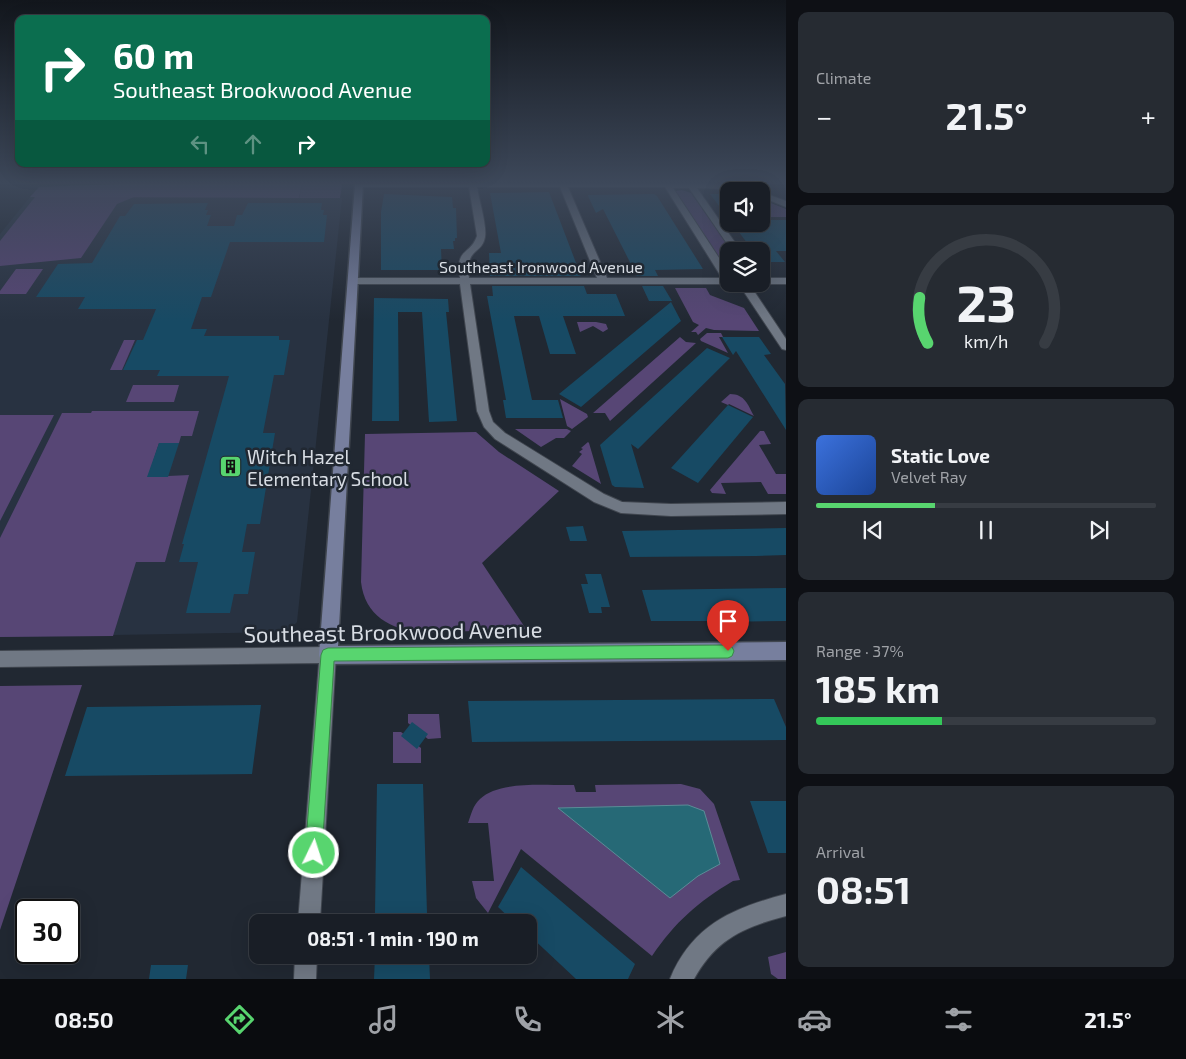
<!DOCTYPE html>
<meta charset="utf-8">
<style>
body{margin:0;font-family:"Exo 2",sans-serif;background:#262b32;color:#f1f3f6;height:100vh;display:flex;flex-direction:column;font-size:19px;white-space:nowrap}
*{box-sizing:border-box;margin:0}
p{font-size:16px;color:#9fa2a7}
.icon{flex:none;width:28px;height:28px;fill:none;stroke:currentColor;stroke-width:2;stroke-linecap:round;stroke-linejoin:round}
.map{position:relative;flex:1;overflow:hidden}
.side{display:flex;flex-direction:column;gap:12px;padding:12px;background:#0e1015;width:400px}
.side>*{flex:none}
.guide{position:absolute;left:15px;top:15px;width:475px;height:152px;border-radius:10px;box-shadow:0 5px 20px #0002,0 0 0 1px #373c43;background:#0b6e4f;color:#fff;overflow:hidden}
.controls{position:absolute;left:720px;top:182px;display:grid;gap:10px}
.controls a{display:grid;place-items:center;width:50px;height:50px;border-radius:10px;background:#191e26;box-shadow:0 5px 20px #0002,0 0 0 1px #373c43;font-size:25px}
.speed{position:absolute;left:15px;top:899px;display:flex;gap:10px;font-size:25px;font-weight:700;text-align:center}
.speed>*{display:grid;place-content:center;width:65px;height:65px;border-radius:50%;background:#191e26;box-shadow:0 5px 20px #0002,0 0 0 1px #373c43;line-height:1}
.speed .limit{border:2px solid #111;border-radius:8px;background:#fff;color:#111}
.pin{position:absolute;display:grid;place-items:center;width:42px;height:42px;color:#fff;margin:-51px -21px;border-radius:50% 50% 50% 0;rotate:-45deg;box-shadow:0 0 5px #0007}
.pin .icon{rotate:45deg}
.me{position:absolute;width:55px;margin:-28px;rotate:4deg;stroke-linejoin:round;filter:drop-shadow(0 0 4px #0008)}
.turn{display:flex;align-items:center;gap:18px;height:105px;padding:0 15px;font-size:22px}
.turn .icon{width:65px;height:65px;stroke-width:2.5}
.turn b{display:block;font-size:35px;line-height:42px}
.lanes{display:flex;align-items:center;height:48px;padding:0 15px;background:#0003;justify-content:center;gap:25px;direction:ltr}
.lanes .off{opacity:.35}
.big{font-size:38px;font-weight:700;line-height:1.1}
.side .card{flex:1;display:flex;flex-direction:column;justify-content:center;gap:8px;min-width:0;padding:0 18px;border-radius:10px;background:#262b32}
.side .dial{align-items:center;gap:0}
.dial svg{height:130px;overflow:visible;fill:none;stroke:#373c43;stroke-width:7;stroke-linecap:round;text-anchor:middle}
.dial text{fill:#f1f3f6;stroke:none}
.song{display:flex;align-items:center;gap:15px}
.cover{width:60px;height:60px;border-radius:8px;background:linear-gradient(135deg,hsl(220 70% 55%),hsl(220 70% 35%))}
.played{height:5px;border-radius:2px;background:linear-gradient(90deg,#58d56f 35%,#373c43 35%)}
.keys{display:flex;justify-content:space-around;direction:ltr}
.heat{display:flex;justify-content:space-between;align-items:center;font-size:28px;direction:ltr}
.charge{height:8px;border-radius:4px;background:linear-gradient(90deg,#34c759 37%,#373c43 0)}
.trip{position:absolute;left:249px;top:914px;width:288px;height:50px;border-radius:10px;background:#191e26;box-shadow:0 5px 20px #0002,0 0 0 1px #373c43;font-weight:700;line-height:50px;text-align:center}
.menu{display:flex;height:80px;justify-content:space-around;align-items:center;background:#0a0c0f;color:#9fa2a7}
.menu .icon{width:35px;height:35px}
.menu .selected{color:#58d56f}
.menu b{font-size:22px;color:#f1f3f6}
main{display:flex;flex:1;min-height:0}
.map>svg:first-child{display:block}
.built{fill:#283241}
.green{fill:#574675}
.forest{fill:#604c81}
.water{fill:#266976;stroke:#5b8c97}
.building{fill:#174a64}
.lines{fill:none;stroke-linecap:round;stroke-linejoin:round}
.street-casing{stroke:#40464f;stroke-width:2}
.secondary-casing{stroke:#40464f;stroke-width:3}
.street{fill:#707884;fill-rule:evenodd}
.secondary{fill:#777f9e;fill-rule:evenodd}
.route{fill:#58d56f;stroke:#398a48}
.labels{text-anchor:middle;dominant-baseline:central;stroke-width:5;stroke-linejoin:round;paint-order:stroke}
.far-street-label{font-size:16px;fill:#d8dde4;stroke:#212832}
.poi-label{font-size:19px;fill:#d8dde4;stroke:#212832;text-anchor:start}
.near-street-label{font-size:22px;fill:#d8dde4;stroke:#212832}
</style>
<main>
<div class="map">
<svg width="786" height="979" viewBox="0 0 786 979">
<rect width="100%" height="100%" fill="#212832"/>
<path class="built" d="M30 197 342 198 297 622 287 632 0 637V234Z"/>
<path class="green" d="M302 184H340L342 185 340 198H299Z
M682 190 691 193 732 251H729V273L676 193V191Z
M35 197H134L117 204 81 258 0 266V241Z
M761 199 786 209V217H770L761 207Z
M16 269H43L26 294H0V291Z
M675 288H706L710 295 744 308 759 331 714 330 706 328 698 335 696 332H691L699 325 693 322Z
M577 322H596L606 324 608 329 603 332 593 326 580 332Z
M707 333H721L723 337H719L728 353 701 341 700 339Z
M680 337 686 342 696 343 610 421 605 413H593Z
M124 340H135L122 370H110Z
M133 385H179L174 402H126Z
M730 394C745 394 748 405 754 416L729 404 728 405 721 402Z
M560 399 587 414 588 417 572 429 567 426Z
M92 411H199L192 436H181L179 443H159L148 477 189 475 165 562H136L113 636 0 637V538L62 413H91Z
M0 415H54L0 521Z
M515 429H567L571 431 564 438H556L541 447Z
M760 431H764L771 444 759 445 776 474H786V494H768L761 482 721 483 726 494 712 493 710 490Z
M476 432 499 452 559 491 482 563 526 629 422 633C390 629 365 616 361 582L365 434Z
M588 442 589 443 601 484 572 466 582 454 579 452 583 449 581 448Z
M82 685 0 930V686Z
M408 714H439L441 738 428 739 408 723Z
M393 732H401L421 748V763H393Z
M681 784 700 789 714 804 740 880 733 881C698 902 675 922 652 956L521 849 488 913 476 898 472 881H494L488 823H468C471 815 473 805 480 799 499 780 548 786 574 785L576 792H596L595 785Z
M786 952V979H778L771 974 768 957Z"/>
<path class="forest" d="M121 184H302L299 198 30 197 39 187Z"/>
<path class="water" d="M688 805 704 811 720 864 698 876 670 898 558 808Z"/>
<path class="building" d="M549 192 581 276H490L489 253H501L490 193Z
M384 194 452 197 453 208H456L457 238H455V241H453L454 249H441L442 270H381V212Z
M654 194 657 196 703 269 655 270 658 276H637L603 209 596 213 588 196V195Z
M710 194H729V219Z
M208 203 205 210H208L206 215H211L207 226H234L237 215H242L248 203H322L321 210H324L323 215H327L324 242H230L211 297H202L191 329H207L204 336H279V340H290L284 375H274L263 433H275L260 524H247L242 552H255L248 594H234L230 613H186L198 562H179L184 544H182L229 376H157L160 370H123L137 340H143L156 309H78L85 297H36L58 264 92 263 120 216H125L134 204Z
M761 220H786V251H776L785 262H761V251H753L733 224H761Z
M492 286H584L587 294H616L625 316H563L576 354H550L539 316H514L532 400H558L563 418H506L503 400H506L487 296H493Z
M642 286H663L672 301H649Z
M374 298 448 299 449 312H446L457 421 429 422 422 312H398L399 421H372Z
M671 302 681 321 581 407 559 394Z
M722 337H759L771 354 764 355 785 384 786 430 736 351 733 355Z
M707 348 730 358 638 449 631 444 644 488 615 487 612 485 600 445Z
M728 405 753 417 698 483 671 468Z
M159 443H179L168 477H147Z
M583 526 587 541H570L566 527Z
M786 528V555L756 556 630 557 622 531Z
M585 574H601L610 607H601L602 613H589L581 584H588Z
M786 588V621L716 622 715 621H651L642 590Z
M774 699 786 727V740L472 742 468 701Z
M261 705 252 774 65 776 87 707Z
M412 722 428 734 417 749 401 736Z
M377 784H423L427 913H375Z
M750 801H786V853H768Z
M521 867 635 964 628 979H576L528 934V922H514L498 907Z
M375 955H429L430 979H374Z
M151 965H188L186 979H149Z"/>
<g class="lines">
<defs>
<path id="street" d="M356 184H730L755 189 756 191C736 191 717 188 697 188L741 251H732L689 188H673L729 273 730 284H470L489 411 493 422 505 433 604 494 622 502 671 504 786 502V514L671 516 621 513 594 502 495 439 484 427 477 411 460 284H353L348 281 353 278H460C455 247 470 256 477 236L469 187H356ZM477 187H560L597 278H469C465 247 482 255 485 237 487 225 479 200 477 187ZM568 187H665L722 278H607Z
M761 192 786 201V207L761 197Z
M761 278H786V284H761Z
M732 284 750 285 786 339V350L782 349 742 289Z
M328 647 334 649 336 655 320 922H298L319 663 0 667V651Z
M786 894V916C744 927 716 939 694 979H670C692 925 733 908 786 894Z
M295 955H317L316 979H294Z"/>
<path id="secondary" d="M355 184H363L338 646 786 642V660L328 664 321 661 319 655Z"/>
</defs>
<use href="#street" class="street-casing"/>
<use href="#secondary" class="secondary-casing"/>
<use href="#street" class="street"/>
<use href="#secondary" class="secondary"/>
</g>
<linearGradient id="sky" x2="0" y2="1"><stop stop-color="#12161c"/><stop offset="0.57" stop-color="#3d485a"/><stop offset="1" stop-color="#3d485a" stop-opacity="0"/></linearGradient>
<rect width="786" height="321" fill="url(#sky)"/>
<path class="route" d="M728 645 732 647 734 651 732 656 728 658 334 661 322 853 320 859 314 862 307 859 305 853 321 655 323 650 328 648Z"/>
<defs>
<symbol id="building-square" viewBox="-11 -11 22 22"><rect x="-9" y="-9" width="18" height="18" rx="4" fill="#58d56f" stroke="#212832"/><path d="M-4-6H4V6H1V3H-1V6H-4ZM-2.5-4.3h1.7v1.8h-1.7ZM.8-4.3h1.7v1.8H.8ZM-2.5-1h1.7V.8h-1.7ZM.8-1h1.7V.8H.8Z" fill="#111"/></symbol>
</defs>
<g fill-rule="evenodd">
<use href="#building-square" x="218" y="454" width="25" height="25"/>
</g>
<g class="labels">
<g class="far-street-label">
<text x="541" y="266">Southeast Ironwood Avenue</text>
</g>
<g class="poi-label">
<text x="247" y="456">Witch Hazel<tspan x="247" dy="22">Elementary School</tspan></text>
</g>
<g class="near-street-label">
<text transform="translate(393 631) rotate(-1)">Southeast Brookwood Avenue</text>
</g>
</g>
</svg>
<div class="controls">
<a><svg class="icon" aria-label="sound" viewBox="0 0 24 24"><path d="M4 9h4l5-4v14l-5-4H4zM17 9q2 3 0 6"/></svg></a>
<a><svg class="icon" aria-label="layers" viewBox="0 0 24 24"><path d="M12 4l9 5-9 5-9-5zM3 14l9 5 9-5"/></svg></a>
</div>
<div class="speed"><div class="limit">30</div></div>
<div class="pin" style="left:728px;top:651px;background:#d93025"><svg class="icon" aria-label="arrive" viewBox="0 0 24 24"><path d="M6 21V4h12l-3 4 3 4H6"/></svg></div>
<svg class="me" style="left:314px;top:853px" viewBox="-20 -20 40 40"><circle r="17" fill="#58d56f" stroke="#fff" stroke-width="3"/><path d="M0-11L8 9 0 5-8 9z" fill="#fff"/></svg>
<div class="trip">08:51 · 1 min · 190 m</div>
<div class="guide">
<div class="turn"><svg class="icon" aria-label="right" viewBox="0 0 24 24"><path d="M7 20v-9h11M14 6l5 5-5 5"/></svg><div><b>60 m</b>Southeast Brookwood Avenue</div></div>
<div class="lanes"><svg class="icon off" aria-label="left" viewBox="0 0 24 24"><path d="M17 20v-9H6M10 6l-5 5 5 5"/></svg><svg class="icon off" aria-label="ahead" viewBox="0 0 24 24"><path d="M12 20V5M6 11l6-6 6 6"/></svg><svg class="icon" aria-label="right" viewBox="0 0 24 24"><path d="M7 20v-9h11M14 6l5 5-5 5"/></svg></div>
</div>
</div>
<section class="side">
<div class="card"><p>Climate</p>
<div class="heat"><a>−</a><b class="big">21.5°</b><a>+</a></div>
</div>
<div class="card dial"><svg viewBox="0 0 100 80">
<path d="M14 69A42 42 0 1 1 86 69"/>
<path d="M14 69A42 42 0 0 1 9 41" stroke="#58d56f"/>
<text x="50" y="56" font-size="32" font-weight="700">23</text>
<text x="50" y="72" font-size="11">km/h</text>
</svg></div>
<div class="card">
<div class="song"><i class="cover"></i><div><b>Static Love</b><p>Velvet Ray</p></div></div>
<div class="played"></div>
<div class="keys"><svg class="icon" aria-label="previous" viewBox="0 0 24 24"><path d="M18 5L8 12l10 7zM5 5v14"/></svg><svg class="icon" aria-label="pause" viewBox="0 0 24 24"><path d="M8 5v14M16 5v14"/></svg><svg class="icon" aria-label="next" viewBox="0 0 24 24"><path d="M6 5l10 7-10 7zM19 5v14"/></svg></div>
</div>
<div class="card"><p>Range · 37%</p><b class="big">185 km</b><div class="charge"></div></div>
<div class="card"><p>Arrival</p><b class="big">08:51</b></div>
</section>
</main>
<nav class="menu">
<b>08:50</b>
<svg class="icon selected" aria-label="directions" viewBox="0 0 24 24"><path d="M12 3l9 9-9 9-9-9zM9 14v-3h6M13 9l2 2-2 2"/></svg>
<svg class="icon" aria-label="music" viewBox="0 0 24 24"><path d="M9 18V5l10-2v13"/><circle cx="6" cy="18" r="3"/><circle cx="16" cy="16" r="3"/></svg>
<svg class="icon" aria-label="phone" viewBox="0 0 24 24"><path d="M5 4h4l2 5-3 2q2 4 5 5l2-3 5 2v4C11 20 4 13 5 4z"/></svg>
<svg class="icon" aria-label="climate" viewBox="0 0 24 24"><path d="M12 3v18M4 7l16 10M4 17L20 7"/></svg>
<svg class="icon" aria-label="car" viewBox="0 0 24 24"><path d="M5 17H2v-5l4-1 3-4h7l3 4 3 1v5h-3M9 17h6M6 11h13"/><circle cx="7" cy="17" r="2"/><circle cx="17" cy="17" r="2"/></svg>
<svg class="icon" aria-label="filters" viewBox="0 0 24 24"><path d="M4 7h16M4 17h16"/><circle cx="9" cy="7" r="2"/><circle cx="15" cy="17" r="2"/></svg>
<b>21.5°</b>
</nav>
